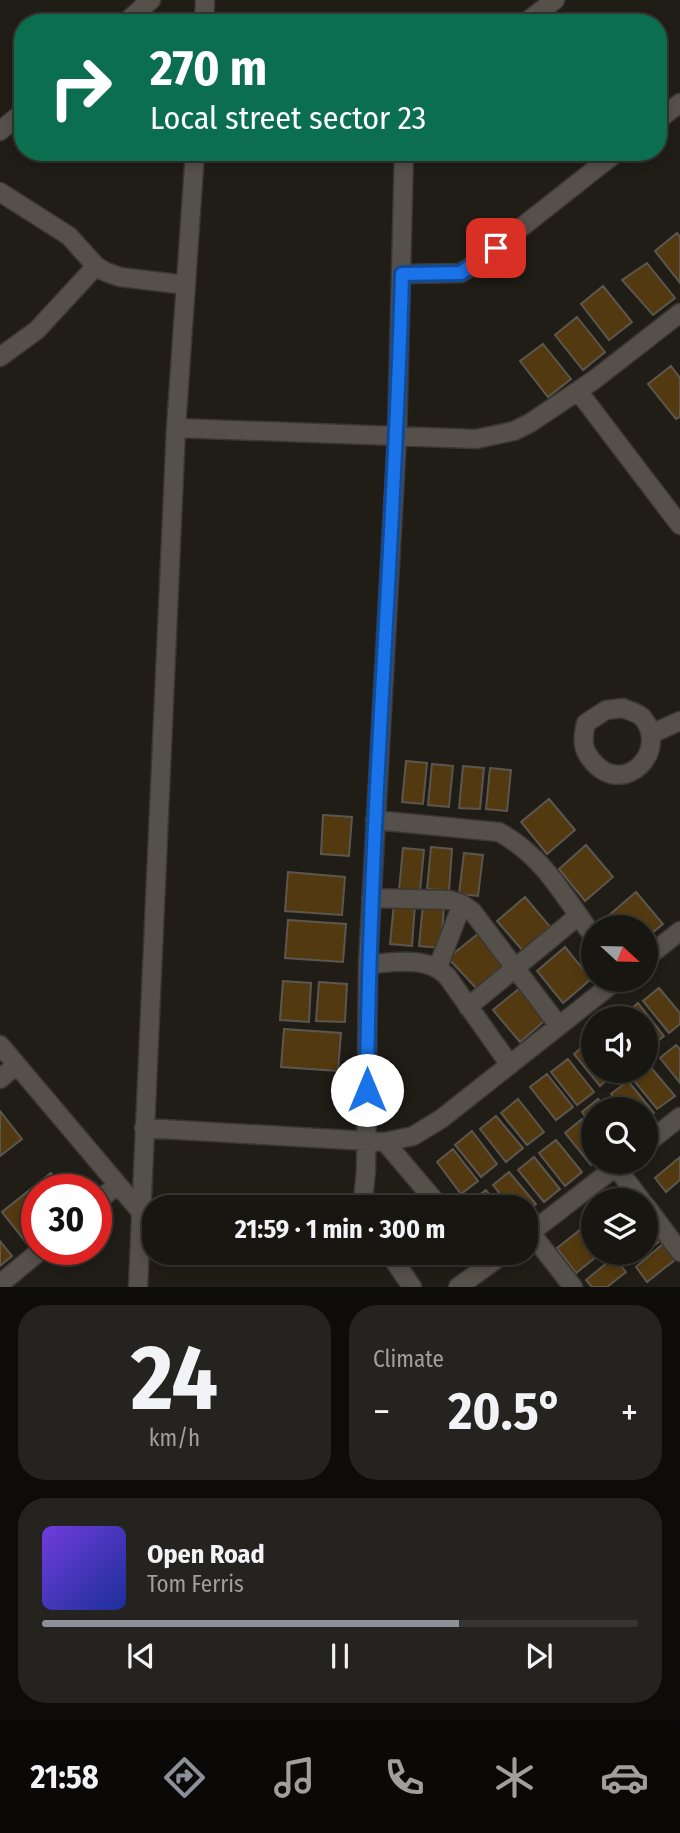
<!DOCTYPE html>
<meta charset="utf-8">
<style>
body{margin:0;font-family:"Fira Sans Condensed",sans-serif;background:#25231f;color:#f1f3f6;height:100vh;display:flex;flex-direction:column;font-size:26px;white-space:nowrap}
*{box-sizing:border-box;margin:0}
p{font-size:23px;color:#9f9f9f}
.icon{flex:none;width:38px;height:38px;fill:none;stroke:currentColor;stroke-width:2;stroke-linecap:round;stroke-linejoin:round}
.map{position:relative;height:1287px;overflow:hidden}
.panel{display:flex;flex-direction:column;gap:18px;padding:18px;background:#0d0c09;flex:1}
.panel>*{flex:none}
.top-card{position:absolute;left:14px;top:14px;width:653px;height:147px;border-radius:28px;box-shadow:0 4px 10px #0003,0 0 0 2px #363531;background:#0b6e4f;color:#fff;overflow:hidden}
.needle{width:46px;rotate:112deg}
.controls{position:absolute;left:581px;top:915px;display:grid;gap:14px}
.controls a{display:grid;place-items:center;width:77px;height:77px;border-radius:50%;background:#181611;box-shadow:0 4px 10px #0003,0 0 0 2px #363531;font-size:35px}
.speed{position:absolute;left:21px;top:1174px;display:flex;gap:14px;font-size:35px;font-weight:700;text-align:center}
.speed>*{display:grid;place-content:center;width:91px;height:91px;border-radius:50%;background:#181611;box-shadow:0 4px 10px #0003,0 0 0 2px #363531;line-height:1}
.speed .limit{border:10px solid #d22;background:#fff;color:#111}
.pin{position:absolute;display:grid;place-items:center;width:60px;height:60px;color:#fff;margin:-30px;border-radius:14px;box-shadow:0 4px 10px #0006}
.me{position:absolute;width:77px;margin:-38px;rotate:0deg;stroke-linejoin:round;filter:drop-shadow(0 0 5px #0008)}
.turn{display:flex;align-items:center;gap:24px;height:147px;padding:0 21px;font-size:32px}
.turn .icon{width:91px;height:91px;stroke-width:2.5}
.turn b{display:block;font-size:49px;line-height:60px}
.big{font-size:52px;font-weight:700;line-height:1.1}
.panel .widget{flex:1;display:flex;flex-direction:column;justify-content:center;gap:10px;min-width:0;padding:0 24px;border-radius:28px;background:#25231f}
.panel .dial{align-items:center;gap:0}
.dial b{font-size:91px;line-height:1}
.song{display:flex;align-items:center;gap:21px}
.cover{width:84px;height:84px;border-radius:10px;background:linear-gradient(135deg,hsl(260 70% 55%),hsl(230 70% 35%))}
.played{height:7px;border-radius:4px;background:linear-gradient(90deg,#8c9099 70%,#363531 70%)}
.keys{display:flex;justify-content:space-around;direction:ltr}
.heat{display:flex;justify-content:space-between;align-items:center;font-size:38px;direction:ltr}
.panel .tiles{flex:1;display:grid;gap:18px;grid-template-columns:1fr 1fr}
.widget:last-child{grid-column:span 2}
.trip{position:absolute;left:142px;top:1195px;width:396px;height:70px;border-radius:28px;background:#181611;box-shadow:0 4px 10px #0003,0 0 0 2px #363531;font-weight:700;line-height:70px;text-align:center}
.dock{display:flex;height:112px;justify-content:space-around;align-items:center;background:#0a0907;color:#9f9f9f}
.dock .icon{width:49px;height:49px}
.dock .on{color:#8c9099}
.dock b{font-size:32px;color:#f1f3f6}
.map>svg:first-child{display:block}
.building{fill:#53390f;stroke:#5b5650;stroke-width:2}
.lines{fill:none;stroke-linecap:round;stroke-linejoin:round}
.minor-casing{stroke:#3a3734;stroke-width:21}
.minor{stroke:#55504a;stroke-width:18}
.route-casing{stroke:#114b97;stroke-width:18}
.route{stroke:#1a73e8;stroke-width:12}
</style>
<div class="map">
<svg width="680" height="1287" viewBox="0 0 680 1287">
<rect width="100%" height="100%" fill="#201d17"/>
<path class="building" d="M677 233 680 237V283L655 251Z
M647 263 675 298 653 315 622 280Z
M603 286 632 322 609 340 581 304Z
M577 317 605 352 583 370 555 335Z
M543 344 571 379 548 397 520 361Z
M671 366 680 378V417L676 419 648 384Z
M406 761 427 763 423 804 402 802Z
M432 764 453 766 449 807 428 805Z
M463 766 484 768 480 809 459 808Z
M490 768 511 770 507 811 486 809Z
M549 799 575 830 547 854 521 822Z
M323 815 352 817 349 856 321 854Z
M586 845 613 877 585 901 559 869Z
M431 847 452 849 449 891 427 889Z
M403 848 424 850 420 891 399 890Z
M464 853 483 855 478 896 459 894Z
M288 872 345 877 342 915 285 911Z
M636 892 663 924 646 938V928H618L608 916Z
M525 897 552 929 524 952 497 921Z
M394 903 415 905 412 946 390 944Z
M423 904 444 906 441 948 419 946Z
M288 920 346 924 343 962 285 958Z
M479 933 504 966 478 990 448 958Z
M565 947 591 979 563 1003 537 971Z
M283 981 311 983 309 1022 280 1020Z
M319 982 347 984 345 1022 316 1021Z
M521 987 548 1018 520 1042 493 1010Z
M659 988 680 1013V1024L669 1033 643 1001Z
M638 1003 664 1036 648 1049 646 1047V1018L622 1017Z
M284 1029 341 1033 338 1071 281 1067Z
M590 1040 593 1044V1071L616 1072 600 1086 574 1054Z
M676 1045 680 1049V1083L660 1058Z
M568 1059 594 1092 577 1105 551 1072Z
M648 1064 675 1096 657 1109 631 1077 639 1071H646Z
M547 1074 573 1107 556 1120 530 1087Z
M628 1081 654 1113 646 1120V1110H624L611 1094Z
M518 1099 544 1132 527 1145 501 1113Z
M598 1099 607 1110H593V1127L582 1112Z
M0 1111 22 1139 0 1156Z
M496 1116 523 1148 506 1162 480 1129Z
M582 1119 593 1133V1162H595L591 1165 565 1133Z
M472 1131 497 1164 481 1177 455 1145Z
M556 1140 582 1172 565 1186 539 1153Z
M453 1149 478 1181 461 1194 437 1162Z
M534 1157 560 1189 544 1202 518 1170Z
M680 1157V1180L666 1192 655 1178Z
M509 1172 536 1204 525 1213V1208H511L493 1185Z
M51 1173 64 1190H37V1238L28 1245 2 1212Z
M486 1190 500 1208H473L469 1203Z
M650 1223 662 1239 646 1252V1227Z
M585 1226 593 1237V1253H601L576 1273 557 1248Z
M0 1241 12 1256 0 1266Z
M664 1243 676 1259 647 1282 636 1267Z
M614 1257 626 1272 607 1287H592L586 1280Z"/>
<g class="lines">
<defs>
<path id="minor" d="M125 23 151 0
M204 23 205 0
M525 23 555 0
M658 120 680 103
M0 131 23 112
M0 192 69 236 96 266 106 272 120 277 186 285
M402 274 461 273 475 264 617 152
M0 357 37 330 96 266
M578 391 680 525
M176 428 476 439 514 431 530 423 594 380 680 313
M623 708C629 711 639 713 643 718 669 750 626 797 594 763 582 750 582 740 586 723L606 710Z
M651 734 680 721
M375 820 499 832C544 857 564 896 593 936
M371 898 450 900 462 904 472 911 559 1026
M646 958 680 931
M368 964C395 963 426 955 447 976L510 1065
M438 967 462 904
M468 1007 578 916
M0 1045 141 1212
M0 1079 16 1065
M144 1128 385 1142 413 1136 441 1119 617 980
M385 1142 441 1208
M646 1144 680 1117
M616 1167 641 1200
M96 1203 117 1185
M646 1206 680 1252
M365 1208 363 1200 366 1170 368 964 397 437 404 152
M531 1233 573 1287
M525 1237 622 1162
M389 1253 412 1287
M0 1284 41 1250
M138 1287 176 428 195 152
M458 1287 505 1253"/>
</defs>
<use href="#minor" class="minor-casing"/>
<use href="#minor" class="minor"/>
</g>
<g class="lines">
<defs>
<path id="route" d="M367 1090C369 818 395 547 402 274L461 273 496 248"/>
</defs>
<use href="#route" class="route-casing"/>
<use href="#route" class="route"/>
</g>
</svg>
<div class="controls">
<a><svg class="needle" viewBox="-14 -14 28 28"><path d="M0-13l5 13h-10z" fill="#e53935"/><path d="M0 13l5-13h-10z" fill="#9f9f9f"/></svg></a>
<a><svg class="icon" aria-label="sound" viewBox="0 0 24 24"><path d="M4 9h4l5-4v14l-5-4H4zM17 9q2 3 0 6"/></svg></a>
<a><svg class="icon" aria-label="search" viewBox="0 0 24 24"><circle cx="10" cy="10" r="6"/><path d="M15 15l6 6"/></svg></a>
<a><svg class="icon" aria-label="layers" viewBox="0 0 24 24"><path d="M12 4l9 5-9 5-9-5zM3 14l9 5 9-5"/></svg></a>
</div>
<div class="speed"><div class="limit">30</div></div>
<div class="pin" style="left:496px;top:248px;background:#d93025"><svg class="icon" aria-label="arrive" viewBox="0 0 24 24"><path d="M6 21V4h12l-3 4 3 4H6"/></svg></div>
<svg class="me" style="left:367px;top:1090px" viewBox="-20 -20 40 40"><circle r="19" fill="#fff"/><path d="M0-13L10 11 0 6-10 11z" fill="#1a73e8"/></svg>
<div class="trip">21:59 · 1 min · 300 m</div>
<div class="top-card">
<div class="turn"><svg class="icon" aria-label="right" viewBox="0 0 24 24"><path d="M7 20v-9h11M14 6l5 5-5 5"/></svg><div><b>270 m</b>Local street sector 23</div></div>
</div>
</div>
<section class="panel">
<div class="tiles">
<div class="widget dial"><b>24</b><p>km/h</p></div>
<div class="widget"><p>Climate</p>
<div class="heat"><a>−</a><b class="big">20.5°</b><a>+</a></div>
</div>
<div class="widget">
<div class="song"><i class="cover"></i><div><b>Open Road</b><p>Tom Ferris</p></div></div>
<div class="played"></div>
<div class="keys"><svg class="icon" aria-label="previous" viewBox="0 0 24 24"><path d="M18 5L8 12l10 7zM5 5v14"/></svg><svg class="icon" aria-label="pause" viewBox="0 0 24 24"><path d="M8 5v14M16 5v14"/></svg><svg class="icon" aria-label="next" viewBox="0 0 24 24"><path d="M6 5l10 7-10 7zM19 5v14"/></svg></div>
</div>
</div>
</section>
<nav class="dock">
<b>21:58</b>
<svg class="icon on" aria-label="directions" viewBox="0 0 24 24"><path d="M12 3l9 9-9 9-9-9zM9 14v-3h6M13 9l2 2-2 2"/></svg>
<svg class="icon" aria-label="music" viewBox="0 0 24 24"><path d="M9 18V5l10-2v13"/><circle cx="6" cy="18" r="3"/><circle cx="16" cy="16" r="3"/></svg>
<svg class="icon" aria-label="phone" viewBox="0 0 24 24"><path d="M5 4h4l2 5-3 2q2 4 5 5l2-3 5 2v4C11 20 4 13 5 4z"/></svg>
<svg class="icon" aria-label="climate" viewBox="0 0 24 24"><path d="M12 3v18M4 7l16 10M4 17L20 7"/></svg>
<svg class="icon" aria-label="car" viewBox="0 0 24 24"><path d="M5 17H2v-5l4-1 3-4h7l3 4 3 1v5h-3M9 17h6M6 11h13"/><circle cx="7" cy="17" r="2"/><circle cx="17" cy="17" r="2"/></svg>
</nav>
